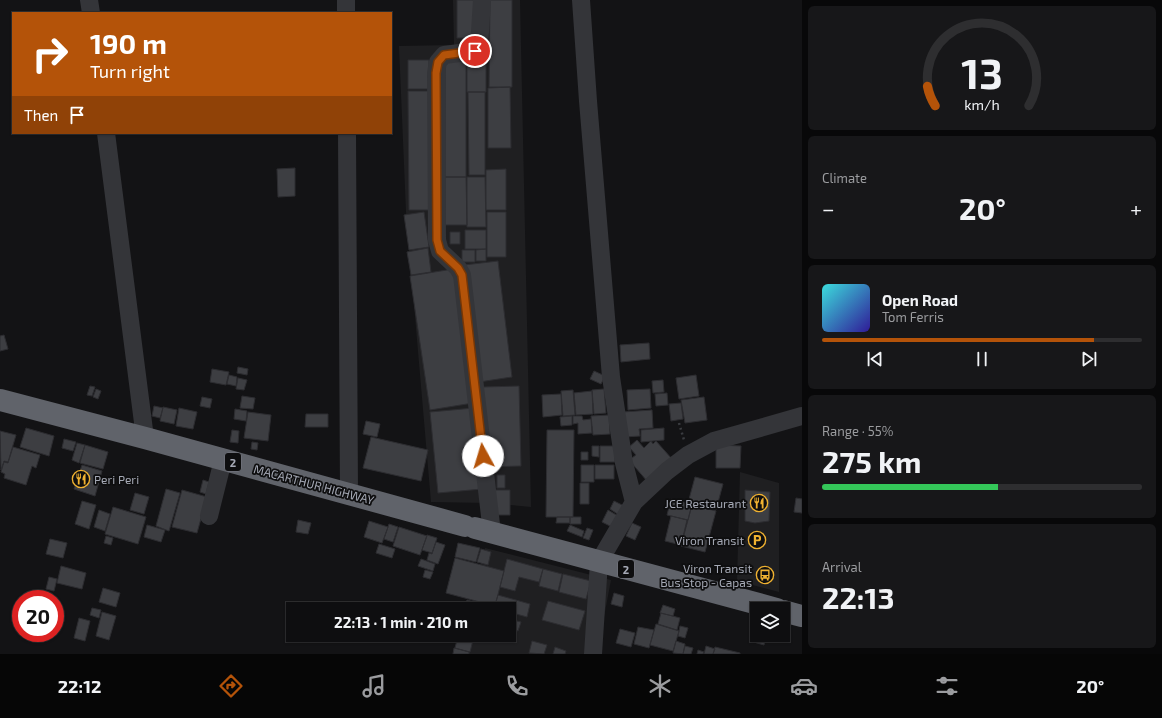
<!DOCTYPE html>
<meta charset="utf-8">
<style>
body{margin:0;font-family:"Exo 2",sans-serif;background:#171719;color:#f1f3f6;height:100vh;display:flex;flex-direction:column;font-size:15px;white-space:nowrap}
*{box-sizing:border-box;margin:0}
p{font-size:13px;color:#9b9c9f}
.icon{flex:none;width:22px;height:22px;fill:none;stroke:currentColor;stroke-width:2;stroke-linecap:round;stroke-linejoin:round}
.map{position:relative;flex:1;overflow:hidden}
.sheet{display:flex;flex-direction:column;gap:6px;padding:6px;background:#080809;width:360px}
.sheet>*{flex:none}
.banner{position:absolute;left:12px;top:12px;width:380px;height:122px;border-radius:0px;box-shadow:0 1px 3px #0004,0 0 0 1px #2e2e30;background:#b45309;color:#fff;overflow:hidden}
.fabs{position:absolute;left:750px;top:602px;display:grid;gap:8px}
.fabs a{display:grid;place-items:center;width:40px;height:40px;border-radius:0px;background:#0e0e10;box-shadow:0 1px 3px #0004,0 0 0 1px #2e2e30;font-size:20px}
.speed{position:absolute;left:12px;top:590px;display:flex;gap:8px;font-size:20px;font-weight:700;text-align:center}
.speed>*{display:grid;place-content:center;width:52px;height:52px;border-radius:50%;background:#0e0e10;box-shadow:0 1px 3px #0004,0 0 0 1px #2e2e30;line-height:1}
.speed .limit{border:6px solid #d22;background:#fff;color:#111}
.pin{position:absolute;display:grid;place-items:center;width:34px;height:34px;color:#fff;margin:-17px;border:2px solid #fff;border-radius:50%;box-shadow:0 1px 4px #0007}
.me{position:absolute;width:44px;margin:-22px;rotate:354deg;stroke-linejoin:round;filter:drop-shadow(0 0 3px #0008)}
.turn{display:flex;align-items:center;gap:14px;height:84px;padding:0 12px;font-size:18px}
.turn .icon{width:52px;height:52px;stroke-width:2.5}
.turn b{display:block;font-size:28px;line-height:34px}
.then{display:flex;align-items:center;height:38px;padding:0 12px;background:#0003;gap:8px;font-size:15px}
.big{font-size:30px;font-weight:700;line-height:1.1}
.sheet .tile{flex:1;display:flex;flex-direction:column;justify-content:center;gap:6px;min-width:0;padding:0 14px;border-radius:6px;background:#171719}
.sheet .dial{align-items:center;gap:0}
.dial svg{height:104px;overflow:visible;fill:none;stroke:#2e2e30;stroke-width:7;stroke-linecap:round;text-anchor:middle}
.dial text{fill:#f1f3f6;stroke:none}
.song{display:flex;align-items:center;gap:12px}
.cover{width:48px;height:48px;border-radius:6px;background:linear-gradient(135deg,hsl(180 70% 55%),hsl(250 70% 35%))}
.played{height:4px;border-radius:2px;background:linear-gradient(90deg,#b45309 85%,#2e2e30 85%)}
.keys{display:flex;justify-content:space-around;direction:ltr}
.heat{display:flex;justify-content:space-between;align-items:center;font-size:22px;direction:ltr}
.charge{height:6px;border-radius:3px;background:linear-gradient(90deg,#34c759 55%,#2e2e30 0)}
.trip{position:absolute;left:286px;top:602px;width:230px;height:40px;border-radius:0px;background:#0e0e10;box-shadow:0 1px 3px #0004,0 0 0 1px #2e2e30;font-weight:700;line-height:40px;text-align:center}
.menu{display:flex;height:64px;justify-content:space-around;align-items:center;background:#060606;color:#9b9c9f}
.menu .icon{width:28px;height:28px}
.menu .current{color:#b45309}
.menu b{font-size:18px;color:#f1f3f6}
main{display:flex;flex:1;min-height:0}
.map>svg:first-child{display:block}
.built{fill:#1f1f21}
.building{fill:#3d3e42;stroke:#2d2d31}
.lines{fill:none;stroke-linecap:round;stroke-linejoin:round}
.path{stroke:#3a3c40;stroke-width:2.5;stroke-dasharray:2 3;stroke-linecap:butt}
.minor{stroke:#343539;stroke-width:18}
.highway{stroke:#60636a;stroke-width:22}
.route-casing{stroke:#753606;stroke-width:10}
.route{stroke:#b45309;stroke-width:7}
.labels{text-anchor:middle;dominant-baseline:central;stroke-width:3.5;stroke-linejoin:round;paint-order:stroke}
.shield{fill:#0e0e0f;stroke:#787a83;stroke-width:1}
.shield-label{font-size:11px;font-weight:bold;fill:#a5a9b5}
.poi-label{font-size:12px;fill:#a5a9b5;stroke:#0e0e0f;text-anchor:end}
.street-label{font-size:12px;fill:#a5a9b5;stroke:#0e0e0f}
</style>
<main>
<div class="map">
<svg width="802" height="654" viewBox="0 0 802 654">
<rect width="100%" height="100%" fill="#131315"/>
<path class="built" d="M453 0H520L531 507 488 503 431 502 406 212 399 46 454 45Z
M740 472 779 483V592L737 581Z
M485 548 611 580 597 654H458L463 635H509V609H470Z"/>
<path class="building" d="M457 0H477L478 38H457Z
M490 0H512V87H489Z
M462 39H474V47H462Z
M467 55H486V92H467Z
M445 56H466V177H445Z
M408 60H429V89H408Z
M510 87 511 148H488V88Z
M408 91H432L433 210H409Z
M468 92H485V175H469Z
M295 168V196L278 197 277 169Z
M506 169V210H486V170Z
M445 177H466L467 225H445Z
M467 177H485L486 227H467Z
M424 212 429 247 409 250 404 215Z
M487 212H506V257H487Z
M465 230H486V249H465Z
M450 232H460V244H450Z
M428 248 431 272 411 275 407 252Z
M486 249V261H476V250Z
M462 250H475V262H462Z
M498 261 512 377 479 382 464 265Z
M453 269 473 403 430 410 410 276Z
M4 335 8 349 0 351V336Z
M649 343 650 359 621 362 620 345Z
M238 367 248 369 247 375 237 373Z
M212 369 229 372 226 385 210 382Z
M594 371 605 376 601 384 590 379Z
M229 375 237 377 236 386 227 384Z
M696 375 699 396 679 399 676 378Z
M238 378 247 380 244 390 236 389Z
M663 380 664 392 653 393 652 381Z
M90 386 95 387 92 396 87 395Z
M519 386 521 466 484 467 483 387Z
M96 389 101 391 98 399 93 397Z
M604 389 606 413 594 414 592 390Z
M650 389 651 408 628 410 627 390Z
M573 390 575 415 563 416 561 391Z
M592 391 593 414 576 415 574 393Z
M667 393 668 405 656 406 655 394Z
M561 394 562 415 543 417 542 395Z
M242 396 255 398 253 409 240 408Z
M202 397 212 399 210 408 200 406Z
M704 397 707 420 685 423 681 400Z
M681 403 683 419 671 421 669 404Z
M154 406 163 408 160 418 152 416Z
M163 407 177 410 174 424 160 421Z
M179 408 197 412 193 429 176 426Z
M474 408 482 489 438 493 430 412Z
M235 409 247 411 246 421 234 419Z
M652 410 653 428 639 429 640 436 624 437 623 412Z
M248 412 271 415 268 441 244 438Z
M306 414H328V427H305Z
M609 415 610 434 593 435 591 416Z
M572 416V425L561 426 560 417Z
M573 416H582L583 420 591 419 592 433 578 434V423L573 424Z
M366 421 380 424 377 437 363 434Z
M26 428 54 436 49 456 20 447Z
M664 428V440L641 442V430Z
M232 430 239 431 238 443 230 442Z
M547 430H574L573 517H546Z
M0 431 16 435 8 462 4 461 1 470Z
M371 437 428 450 421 481 363 468Z
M64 439 76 442 73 451 62 448Z
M637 440 644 448 651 441 653 444 656 441 672 459 647 481 629 460 636 455 629 447Z
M252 442 258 443 257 450 251 449Z
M77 443 85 445 79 463 72 460Z
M85 445 108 452 103 469 80 463Z
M716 445 741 446 740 468H716Z
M592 446H599V457L592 456Z
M600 446H615V462H600Z
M13 447 40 455 36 468 32 466 26 485 4 478 5 474 1 472 4 462 8 463Z
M581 452H588V460H581Z
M82 465 102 471 95 496 74 489Z
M581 465H594V482H581Z
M595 465H614V479H595Z
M497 475H505V488H497Z
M695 477 723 484 716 510 688 503Z
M203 480 209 482 206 494 200 492Z
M580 483H589V504H580Z
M166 489 180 493 169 531 156 526Z
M182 490 207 497 197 533 172 527Z
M494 490H510V515H495Z
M745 490 770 492 769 521 755 523 745 521Z
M135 493 149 497 144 514 130 510Z
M796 498 802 499V513L794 512Z
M671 499 692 504 688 520 667 515Z
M82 501 96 505 89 529 75 524Z
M614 501 624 506 619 515 610 509Z
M692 505 716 511 705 552 681 546Z
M113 507 146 517 138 544 105 534Z
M99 510 110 514 105 531 94 527Z
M608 510 618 516 612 527 602 522Z
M671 516 687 520 681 545 665 541Z
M557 517H570V523H556Z
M570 517H581V524H570Z
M298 520 311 523 308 534 296 532Z
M369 521 388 527 382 543 364 537Z
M632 523 641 527 635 540 626 536Z
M389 524 398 527 393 542 384 539Z
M147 525 165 530 161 542 144 537Z
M570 525 584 531 582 537 567 531Z
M399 527 427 536 420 555 393 546Z
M587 528 593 530 589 540 583 538Z
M427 535 437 538 432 553 422 550Z
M106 536 113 538 111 545 104 543Z
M50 539 67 543 63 558 46 554Z
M436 542 445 545 438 564 427 560 429 553 432 554Z
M458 543 480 548 476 562 455 557Z
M379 544 395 549 392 558 376 553Z
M481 549 491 552 488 565 477 562Z
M455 558 504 571 495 606 446 593Z
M421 559 435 564 433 571 418 566Z
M507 559 543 569 539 582 519 577 515 591 500 587Z
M61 566 86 573 82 589 57 583Z
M543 569 562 574 558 591 539 586Z
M425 570 433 572 430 579 423 577Z
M563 574 591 581 586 599 559 592Z
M49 577 57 579 54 591 46 589Z
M103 588 120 593 116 607 99 602Z
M614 593 624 596 622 607 611 604Z
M498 595 530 604 527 617 509 612V609L494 608Z
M467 600 482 604 481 609H464Z
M548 601 585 611 579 630 542 620Z
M663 605 675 609 673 616 660 613Z
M92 608 101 610 99 618 90 615Z
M102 612 116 616 109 640 96 636Z
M661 613 680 618 677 630 658 624Z
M79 618 90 621 85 641 74 638Z
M509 619 521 622 518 631 509 628Z
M656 624 679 631 673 651 650 645Z
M680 626 688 628 685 638 678 636Z
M638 627 654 630 649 648 634 644Z
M753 627 757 628V635H766L764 645 750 641Z
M509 629 514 630 512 635 509 634Z
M620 629 635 633 631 647 616 643Z
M474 635H491L490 640Z
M458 636 473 640 470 652 455 648Z
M532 641 547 645 544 654 529 653Z
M676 641 685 644 683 654 673 653Z
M685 646 693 648 691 654H683Z
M706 646 715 649 713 654H704Z
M555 647 566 651 565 654H553Z
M715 647 740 653V654H713Z
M454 648 469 652V654H453Z
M698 650 704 652 703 654H697Z"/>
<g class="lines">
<path class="path" d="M679 423 684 440"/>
<path class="minor" d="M89 0 91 13
M346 0V13
M482 0 479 48 475 51 444 55 438 62 436 73 437 240 440 251 458 268 462 275 492 533
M581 0 588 101 611 377 624 463 634 502
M106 133 145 438
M347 133 349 494
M209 516 223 460
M593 654 599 562 634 502 667 471 688 455 714 441 802 416"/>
<path class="highway" d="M0 400 145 438 465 526
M475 528 777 609
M783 611 802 616"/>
</g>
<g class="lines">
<defs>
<path id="route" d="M475 51 444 55 438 62 436 73 437 240 440 251 458 268 462 275 483 456"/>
</defs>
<use href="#route" class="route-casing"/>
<use href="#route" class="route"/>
</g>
<defs>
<symbol id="restaurant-ring" viewBox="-11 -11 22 22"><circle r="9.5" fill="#0e0e0f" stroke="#efb131" stroke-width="1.5"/><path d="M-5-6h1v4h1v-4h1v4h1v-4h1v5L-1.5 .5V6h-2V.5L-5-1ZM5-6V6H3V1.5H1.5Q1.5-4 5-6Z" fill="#efb131"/></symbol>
<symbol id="parking-ring" viewBox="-11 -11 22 22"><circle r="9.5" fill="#0e0e0f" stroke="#efb131" stroke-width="1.5"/><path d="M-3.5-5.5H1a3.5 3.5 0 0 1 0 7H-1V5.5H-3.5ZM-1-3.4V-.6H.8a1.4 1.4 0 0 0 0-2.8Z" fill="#efb131"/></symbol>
<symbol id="bus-ring" viewBox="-11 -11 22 22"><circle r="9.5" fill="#0e0e0f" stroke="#efb131" stroke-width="1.5"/><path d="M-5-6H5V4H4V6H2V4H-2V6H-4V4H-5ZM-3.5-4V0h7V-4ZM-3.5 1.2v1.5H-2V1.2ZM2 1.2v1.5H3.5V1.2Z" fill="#efb131"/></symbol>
</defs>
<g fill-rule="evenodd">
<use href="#restaurant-ring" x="71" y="469" width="20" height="20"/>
<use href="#restaurant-ring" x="749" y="493" width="20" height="20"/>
<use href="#parking-ring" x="747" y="530" width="20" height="20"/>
<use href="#bus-ring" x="755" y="565" width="20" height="20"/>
</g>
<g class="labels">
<g class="shield">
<rect x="225" y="453" width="16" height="18" rx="3"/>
<rect x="618" y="560" width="16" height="18" rx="3"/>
</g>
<g class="shield-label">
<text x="233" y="462">2</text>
<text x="626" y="569">2</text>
</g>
<g class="poi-label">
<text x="94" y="479" text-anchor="start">Peri Peri</text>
<text x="746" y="503">JCE Restaurant</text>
<text x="744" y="540">Viron Transit</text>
<text x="752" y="568">Viron Transit<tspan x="752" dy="14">Bus Stop - Capas</tspan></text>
</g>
<g class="street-label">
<text transform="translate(314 484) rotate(15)">MACARTHUR HIGHWAY</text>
</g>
</g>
</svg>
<div class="fabs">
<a><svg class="icon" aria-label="layers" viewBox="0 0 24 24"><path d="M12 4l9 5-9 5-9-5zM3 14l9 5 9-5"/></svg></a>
</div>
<div class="speed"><div class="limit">20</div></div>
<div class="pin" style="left:475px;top:51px;background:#d93025"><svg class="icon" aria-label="arrive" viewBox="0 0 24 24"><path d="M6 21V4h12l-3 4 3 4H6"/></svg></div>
<svg class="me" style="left:483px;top:456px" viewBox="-20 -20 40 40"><circle r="19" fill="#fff"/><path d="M0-13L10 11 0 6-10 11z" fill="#b45309"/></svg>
<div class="trip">22:13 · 1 min · 210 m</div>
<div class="banner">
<div class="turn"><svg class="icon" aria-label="right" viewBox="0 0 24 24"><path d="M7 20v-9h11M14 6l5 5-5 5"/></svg><div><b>190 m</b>Turn right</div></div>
<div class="then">Then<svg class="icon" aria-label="arrive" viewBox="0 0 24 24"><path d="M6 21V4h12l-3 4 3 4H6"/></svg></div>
</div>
</div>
<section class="sheet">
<div class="tile dial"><svg viewBox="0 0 100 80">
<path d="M14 69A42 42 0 1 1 86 69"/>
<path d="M14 69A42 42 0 0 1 8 54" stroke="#b45309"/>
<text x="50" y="56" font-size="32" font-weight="700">13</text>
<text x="50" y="72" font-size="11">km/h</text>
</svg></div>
<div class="tile"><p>Climate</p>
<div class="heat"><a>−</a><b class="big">20°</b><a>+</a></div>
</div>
<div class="tile">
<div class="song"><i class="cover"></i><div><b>Open Road</b><p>Tom Ferris</p></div></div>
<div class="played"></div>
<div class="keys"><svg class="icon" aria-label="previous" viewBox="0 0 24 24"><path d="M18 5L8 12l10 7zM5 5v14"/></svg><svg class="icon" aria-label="pause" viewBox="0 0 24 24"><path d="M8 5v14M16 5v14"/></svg><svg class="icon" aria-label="next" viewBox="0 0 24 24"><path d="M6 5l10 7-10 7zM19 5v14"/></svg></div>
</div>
<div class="tile"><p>Range · 55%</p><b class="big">275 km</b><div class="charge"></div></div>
<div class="tile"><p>Arrival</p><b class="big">22:13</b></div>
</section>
</main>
<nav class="menu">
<b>22:12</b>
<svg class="icon current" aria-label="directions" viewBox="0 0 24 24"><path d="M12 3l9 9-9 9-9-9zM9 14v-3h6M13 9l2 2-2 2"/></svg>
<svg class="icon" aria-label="music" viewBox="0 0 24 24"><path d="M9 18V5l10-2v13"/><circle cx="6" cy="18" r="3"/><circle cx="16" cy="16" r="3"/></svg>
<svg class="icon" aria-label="phone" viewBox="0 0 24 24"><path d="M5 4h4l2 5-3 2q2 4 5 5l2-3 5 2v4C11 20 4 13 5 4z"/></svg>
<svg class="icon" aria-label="climate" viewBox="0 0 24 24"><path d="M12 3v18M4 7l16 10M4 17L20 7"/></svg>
<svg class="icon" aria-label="car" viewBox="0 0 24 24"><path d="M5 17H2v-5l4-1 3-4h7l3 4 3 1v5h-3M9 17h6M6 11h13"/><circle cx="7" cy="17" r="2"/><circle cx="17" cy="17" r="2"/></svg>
<svg class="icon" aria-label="filters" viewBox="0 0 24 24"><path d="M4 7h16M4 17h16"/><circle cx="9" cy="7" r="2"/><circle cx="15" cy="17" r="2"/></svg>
<b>20°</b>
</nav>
